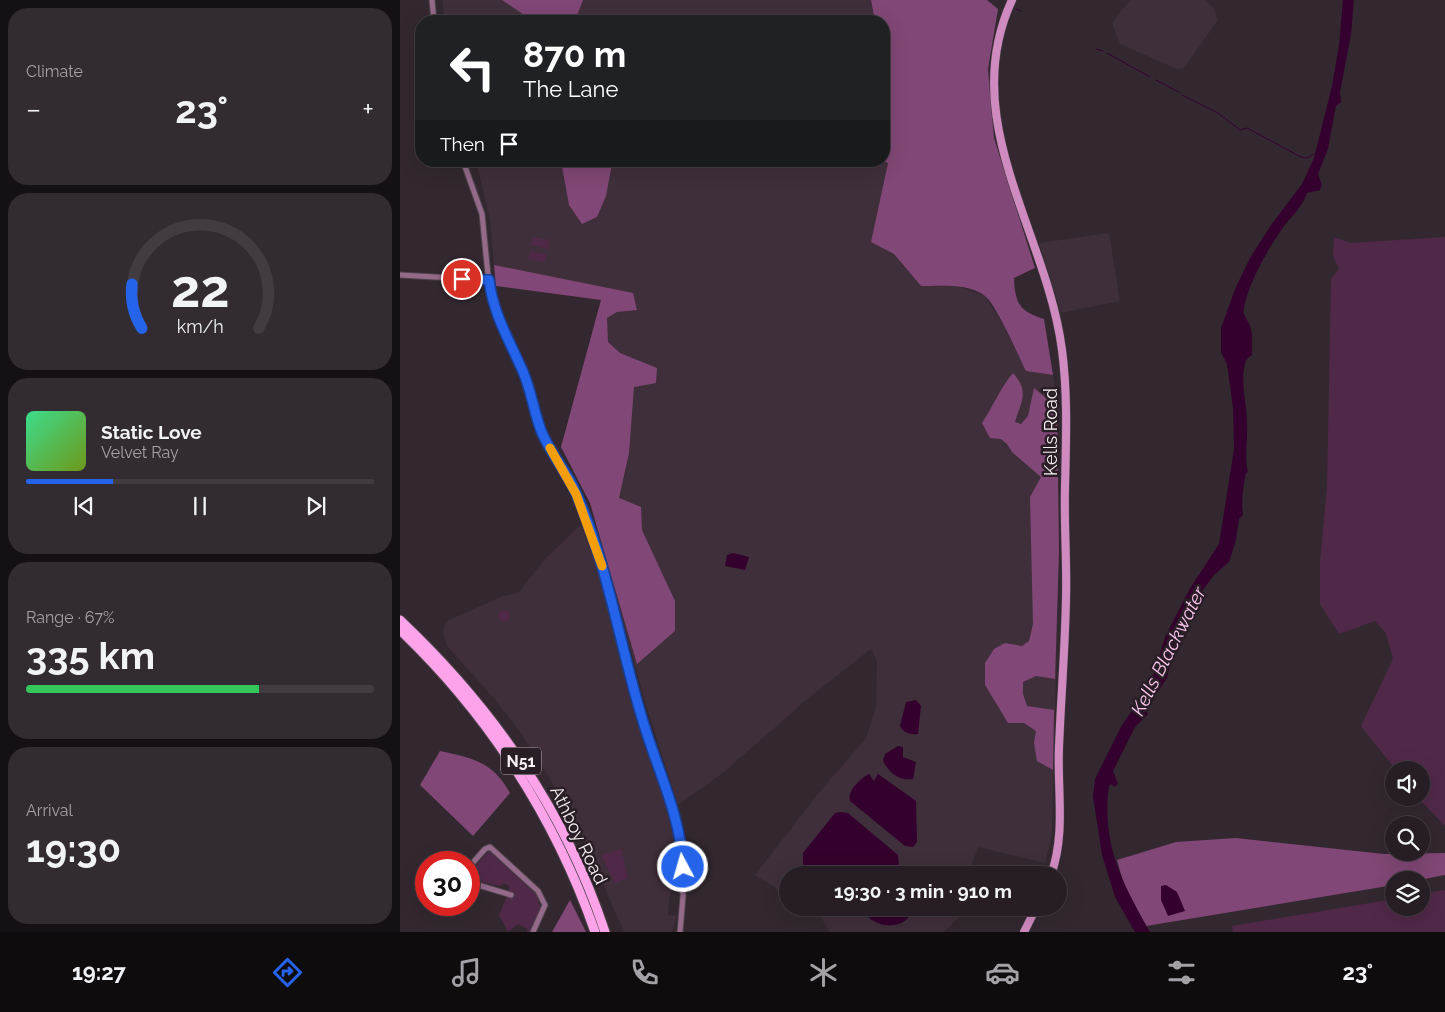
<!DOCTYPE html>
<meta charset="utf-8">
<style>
body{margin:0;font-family:Raleway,sans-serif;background:#322b31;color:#f1f3f6;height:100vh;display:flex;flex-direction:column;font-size:19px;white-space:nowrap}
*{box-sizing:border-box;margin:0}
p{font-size:16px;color:#a4a2a6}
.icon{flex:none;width:28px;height:28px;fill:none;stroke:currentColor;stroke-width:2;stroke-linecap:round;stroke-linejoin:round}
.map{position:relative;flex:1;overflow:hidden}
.side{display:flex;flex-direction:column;gap:8px;padding:8px;background:#151014;width:400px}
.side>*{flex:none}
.top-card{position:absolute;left:15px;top:15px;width:475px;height:152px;border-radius:20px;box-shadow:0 5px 20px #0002,0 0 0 1px #423c41;background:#202124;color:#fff;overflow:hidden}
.controls{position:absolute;left:985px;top:761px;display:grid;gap:10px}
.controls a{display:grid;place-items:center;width:45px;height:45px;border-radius:50%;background:#261e24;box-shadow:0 5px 20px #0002,0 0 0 1px #423c41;font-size:25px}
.speed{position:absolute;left:15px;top:851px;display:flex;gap:10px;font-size:25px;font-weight:700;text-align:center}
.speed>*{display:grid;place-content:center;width:65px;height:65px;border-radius:50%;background:#261e24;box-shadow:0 5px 20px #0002,0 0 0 1px #423c41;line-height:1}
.speed .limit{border:8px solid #d22;background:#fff;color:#111}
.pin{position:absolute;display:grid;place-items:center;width:42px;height:42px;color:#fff;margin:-21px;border:2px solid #fff;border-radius:50%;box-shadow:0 1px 5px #0007}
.me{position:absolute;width:55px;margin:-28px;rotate:354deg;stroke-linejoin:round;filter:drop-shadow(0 0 4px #0008)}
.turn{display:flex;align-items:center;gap:18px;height:105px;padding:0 25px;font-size:22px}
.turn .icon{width:65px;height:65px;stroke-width:2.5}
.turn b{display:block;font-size:35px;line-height:42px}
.then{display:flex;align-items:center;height:48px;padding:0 25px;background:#0003;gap:10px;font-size:19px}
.big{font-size:38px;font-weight:700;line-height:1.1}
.side .card{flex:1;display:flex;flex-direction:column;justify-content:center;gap:8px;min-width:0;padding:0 18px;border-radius:20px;background:#322b31}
.side .dial{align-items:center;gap:0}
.dial svg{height:130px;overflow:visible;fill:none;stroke:#423c41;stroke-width:7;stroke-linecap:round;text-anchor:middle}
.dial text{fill:#f1f3f6;stroke:none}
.song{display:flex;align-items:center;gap:15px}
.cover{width:60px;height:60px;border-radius:8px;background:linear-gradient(135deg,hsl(150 70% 55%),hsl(80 70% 35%))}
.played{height:5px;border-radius:2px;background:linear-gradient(90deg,#2563eb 25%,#423c41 25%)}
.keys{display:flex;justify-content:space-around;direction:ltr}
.heat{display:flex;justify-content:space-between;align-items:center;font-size:28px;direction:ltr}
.charge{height:8px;border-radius:4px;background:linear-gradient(90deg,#34c759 67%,#423c41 0)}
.trip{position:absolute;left:379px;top:866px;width:288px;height:50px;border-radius:25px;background:#261e24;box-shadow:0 5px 20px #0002,0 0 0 1px #423c41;font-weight:700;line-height:50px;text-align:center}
.tabs{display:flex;height:80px;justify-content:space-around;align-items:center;background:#0f0c0e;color:#a4a2a6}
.tabs .icon{width:35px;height:35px}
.tabs .current{color:#2563eb}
.tabs b{font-size:22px;color:#f1f3f6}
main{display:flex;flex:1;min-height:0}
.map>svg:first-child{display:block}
.built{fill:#3f2f3b}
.green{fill:#502948}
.forest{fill:#814776}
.water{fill:#34002d}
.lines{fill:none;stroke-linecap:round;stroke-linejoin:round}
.stream{stroke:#34002d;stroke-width:1}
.street-casing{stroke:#4e444b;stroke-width:7}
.secondary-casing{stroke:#4e444b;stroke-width:9}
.primary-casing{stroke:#4e444b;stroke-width:11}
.street{stroke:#94698a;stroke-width:5}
.secondary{stroke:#cf8ac0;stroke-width:8}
.primary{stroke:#fda3ea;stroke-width:9}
.route-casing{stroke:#184099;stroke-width:12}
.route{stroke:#2563eb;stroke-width:9}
.slow{stroke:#f59e0b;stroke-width:9}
.labels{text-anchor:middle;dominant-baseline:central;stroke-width:5;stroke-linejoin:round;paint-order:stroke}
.shield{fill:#291e26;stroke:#b8b0b6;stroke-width:1}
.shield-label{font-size:16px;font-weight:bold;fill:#f5eef3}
.street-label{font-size:18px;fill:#f5eef3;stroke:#291e26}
.water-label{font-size:19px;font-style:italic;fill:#fac6ee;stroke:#291e26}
</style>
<main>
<section class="side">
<div class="card"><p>Climate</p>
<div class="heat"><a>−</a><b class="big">23°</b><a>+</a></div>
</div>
<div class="card dial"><svg viewBox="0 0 100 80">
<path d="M14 69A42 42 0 1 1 86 69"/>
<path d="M14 69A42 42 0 0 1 8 42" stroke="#2563eb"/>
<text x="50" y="56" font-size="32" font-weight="700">22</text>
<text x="50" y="72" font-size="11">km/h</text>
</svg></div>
<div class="card">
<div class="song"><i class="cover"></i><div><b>Static Love</b><p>Velvet Ray</p></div></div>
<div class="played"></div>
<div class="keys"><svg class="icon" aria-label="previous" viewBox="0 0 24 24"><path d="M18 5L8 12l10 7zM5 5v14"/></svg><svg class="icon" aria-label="pause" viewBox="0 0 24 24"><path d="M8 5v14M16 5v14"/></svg><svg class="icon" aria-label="next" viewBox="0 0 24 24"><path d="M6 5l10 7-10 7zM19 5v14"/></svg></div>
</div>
<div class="card"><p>Range · 67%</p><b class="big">335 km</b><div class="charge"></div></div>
<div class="card"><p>Arrival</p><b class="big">19:30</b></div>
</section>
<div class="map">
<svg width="1045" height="932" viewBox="0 0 1045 932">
<rect width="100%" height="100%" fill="#332830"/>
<path class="built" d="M42 0H471L475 21H45Z
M730 0H805L813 7 818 20 784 68 777 69 720 44 712 23Z
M76 161H483L488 163 472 242 494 254 521 286H557L585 296 603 324 626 371 653 375 654 380 657 407 659 551 652 834 645 863 578 847 568 875H388L387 895 355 875 417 795 466 738 476 707 477 661 471 649 406 700 324 772 278 805 246 705 190 503 161 447 201 300 96 286 90 220Z
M709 233 720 301 661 313 639 243Z
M184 525 206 598 241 734 267 809 274 838 277 861 269 900 268 915 277 916 272 932H224L186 845 163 800 121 733 92 696 47 646 44 637 43 629 47 621 103 596 118 593 146 558 177 528Z
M415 908H565L563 913 544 932H430Z"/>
<path class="green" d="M133 237 149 240 148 249 131 245Z
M934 237 951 243 1045 237V826L1018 798H1021V770H996L961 726 993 659 986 633 975 621 939 634 920 604V562L927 487 931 279 939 269 933 256Z
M130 251 146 254 145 262 128 259Z
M98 616a6 6 0 1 1 12 0a6 6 0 1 1-12 0Z
M221 849 228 878 215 883 201 855Z
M89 851 136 894 141 909 130 932H126L128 929 118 924 108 932 99 915 109 892V886L104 883 100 886C89 885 79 882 71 874L73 868Z
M1045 890V932H833L832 926 994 899V908H1021V894Z"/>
<path class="forest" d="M102 0H183L175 21H133Z
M471 0H587L598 9 588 69 594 138 635 268 614 278C615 304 620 311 644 319L653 375 626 371C618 355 597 306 585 296 569 283 541 286 521 286L494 254 471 242 488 163 483 161 486 91 484 76V21H475Z
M161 161H215L212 164 206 196 197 217 182 224 169 205Z
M94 265 233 293 237 310 217 312 207 318 208 342 220 353 257 368 256 383 234 387 229 453 219 498 241 507 242 530 275 601V631L237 664 190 503 161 447 201 300 96 286Z
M613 373C630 392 621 401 615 422L621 424 628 416 634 388 657 407 659 551 655 679 636 676 623 682V694L627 706 654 710 653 770 637 761 634 743 636 731 624 723H608L585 685V663L594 649 605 643 622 646 629 641 633 624 630 497 641 477 612 452 607 444 601 439 590 438 582 423C593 407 600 388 613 373Z
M40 751C73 758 93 762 110 793L73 836 20 785Z
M836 838 984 854 1045 853V875L1019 880H994V885L746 926 724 885 717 860 776 842Z
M170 900 186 932H152Z"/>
<path class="water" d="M943 0H954L951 35 940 92 941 102 936 106 928 149 918 174 922 185 920 190 907 193C902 208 892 215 882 229 868 249 848 284 844 308 842 316 849 320 851 329 853 337 852 347 852 355 848 358 846 359 845 364 840 383 847 404 847 423 848 439 844 459 848 472L846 473C843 487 841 502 843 515L839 519 836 540 829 562 814 575 800 594 776 641 767 678 746 710 748 714 735 727 713 771 718 784 714 787 712 784 709 786C701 844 723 884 750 932H735L715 897 702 855 693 797 695 779 722 725 750 685 765 637 789 590 819 544 834 449 833 408 827 364 821 352V328L835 289 850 258 871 225 902 184 914 158 932 86 939 45Z
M333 553 349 557 345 570 325 566 327 555Z
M516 700 521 706 518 734C511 735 503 733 500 726L506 702Z
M498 746 503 747V757L516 762 513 779C498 781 490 773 483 761L485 754Z
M469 774 474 781 478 774 516 801 517 842 513 847 505 846 450 801C447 791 460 779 469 774Z
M440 812 448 813 498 855 499 868 483 875H415L403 864V853L435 813Z
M766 885 777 892 785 911 768 916 761 900V886Z
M463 908H512C510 932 469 930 463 908Z"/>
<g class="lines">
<path class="stream" d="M616 9 621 11
M696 49 703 51
M707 53 750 77
M756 80 779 92
M782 95 818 113 840 130 847 128 901 157 907 158 914 154"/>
<defs>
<path id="street" d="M32 0 34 21
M63 161 82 214 88 275 95 311 123 370 143 434 172 484 191 532 213 602 241 716 274 813 283 857V896L280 932
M0 275 89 280
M69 867 85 849 90 847 138 891 145 905 133 932
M69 878 78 885 111 895"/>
<path id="secondary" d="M612 0C556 121 647 232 662 350 668 395 666 442 665 488 664 525 667 562 666 599 665 649 661 698 659 747 657 790 666 833 651 875
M624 932 636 908"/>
<path id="primary" d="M0 620C92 707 165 811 205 932
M0 630C88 714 155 817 195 932"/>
</defs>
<use href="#street" class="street-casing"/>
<use href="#secondary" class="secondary-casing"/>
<use href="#primary" class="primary-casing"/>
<use href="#street" class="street"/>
<use href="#secondary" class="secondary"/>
<use href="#primary" class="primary"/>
</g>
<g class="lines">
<defs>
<path id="route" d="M62 279 89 280C93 312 107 336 120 365 131 386 133 411 142 433 151 454 167 472 176 493 208 565 219 643 242 718 256 767 281 815 283 867"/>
</defs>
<use href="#route" class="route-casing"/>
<use href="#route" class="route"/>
<path class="slow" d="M150 448 176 494 202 566"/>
</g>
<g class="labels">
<rect class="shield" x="101" y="747.5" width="40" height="27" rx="4"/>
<g class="shield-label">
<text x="121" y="761">N51</text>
</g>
<g class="street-label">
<text transform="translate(650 432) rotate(-90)">Kells Road</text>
<text transform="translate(179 835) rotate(64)">Athboy Road</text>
</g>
<g class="water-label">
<text transform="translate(768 651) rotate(-63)">Kells Blackwater</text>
</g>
</g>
</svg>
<div class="controls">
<a><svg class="icon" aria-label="sound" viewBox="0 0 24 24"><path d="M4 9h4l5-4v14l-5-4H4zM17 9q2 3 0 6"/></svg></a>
<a><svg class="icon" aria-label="search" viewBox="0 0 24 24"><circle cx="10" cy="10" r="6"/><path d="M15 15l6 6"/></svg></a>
<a><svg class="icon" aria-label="layers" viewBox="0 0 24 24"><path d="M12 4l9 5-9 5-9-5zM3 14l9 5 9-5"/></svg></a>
</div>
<div class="speed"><div class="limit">30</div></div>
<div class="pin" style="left:62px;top:279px;background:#d93025"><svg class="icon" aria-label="arrive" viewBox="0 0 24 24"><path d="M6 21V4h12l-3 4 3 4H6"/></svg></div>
<svg class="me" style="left:283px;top:867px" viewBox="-20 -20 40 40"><circle r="17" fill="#2563eb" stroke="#fff" stroke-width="3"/><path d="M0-11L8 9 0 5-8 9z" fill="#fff"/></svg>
<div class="trip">19:30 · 3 min · 910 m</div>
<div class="top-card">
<div class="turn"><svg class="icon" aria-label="left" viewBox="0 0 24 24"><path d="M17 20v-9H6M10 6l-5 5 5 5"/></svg><div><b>870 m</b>The Lane</div></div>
<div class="then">Then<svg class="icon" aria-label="arrive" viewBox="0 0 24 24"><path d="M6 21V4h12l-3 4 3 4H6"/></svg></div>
</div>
</div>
</main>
<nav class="tabs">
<b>19:27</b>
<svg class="icon current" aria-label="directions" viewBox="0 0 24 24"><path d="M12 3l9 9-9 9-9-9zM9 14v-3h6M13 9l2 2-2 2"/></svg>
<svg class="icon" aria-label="music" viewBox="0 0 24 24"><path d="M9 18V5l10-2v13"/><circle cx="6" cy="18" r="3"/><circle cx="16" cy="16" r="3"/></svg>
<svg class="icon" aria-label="phone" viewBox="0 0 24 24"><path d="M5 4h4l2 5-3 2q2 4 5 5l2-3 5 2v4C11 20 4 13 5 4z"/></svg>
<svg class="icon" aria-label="climate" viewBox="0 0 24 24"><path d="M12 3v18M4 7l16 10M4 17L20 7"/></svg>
<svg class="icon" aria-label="car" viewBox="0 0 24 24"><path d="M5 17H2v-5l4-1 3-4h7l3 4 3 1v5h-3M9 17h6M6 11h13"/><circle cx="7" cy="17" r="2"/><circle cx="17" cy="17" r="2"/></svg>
<svg class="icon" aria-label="filters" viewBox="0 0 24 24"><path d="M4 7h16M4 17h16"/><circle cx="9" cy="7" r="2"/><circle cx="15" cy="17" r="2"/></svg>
<b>23°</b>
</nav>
